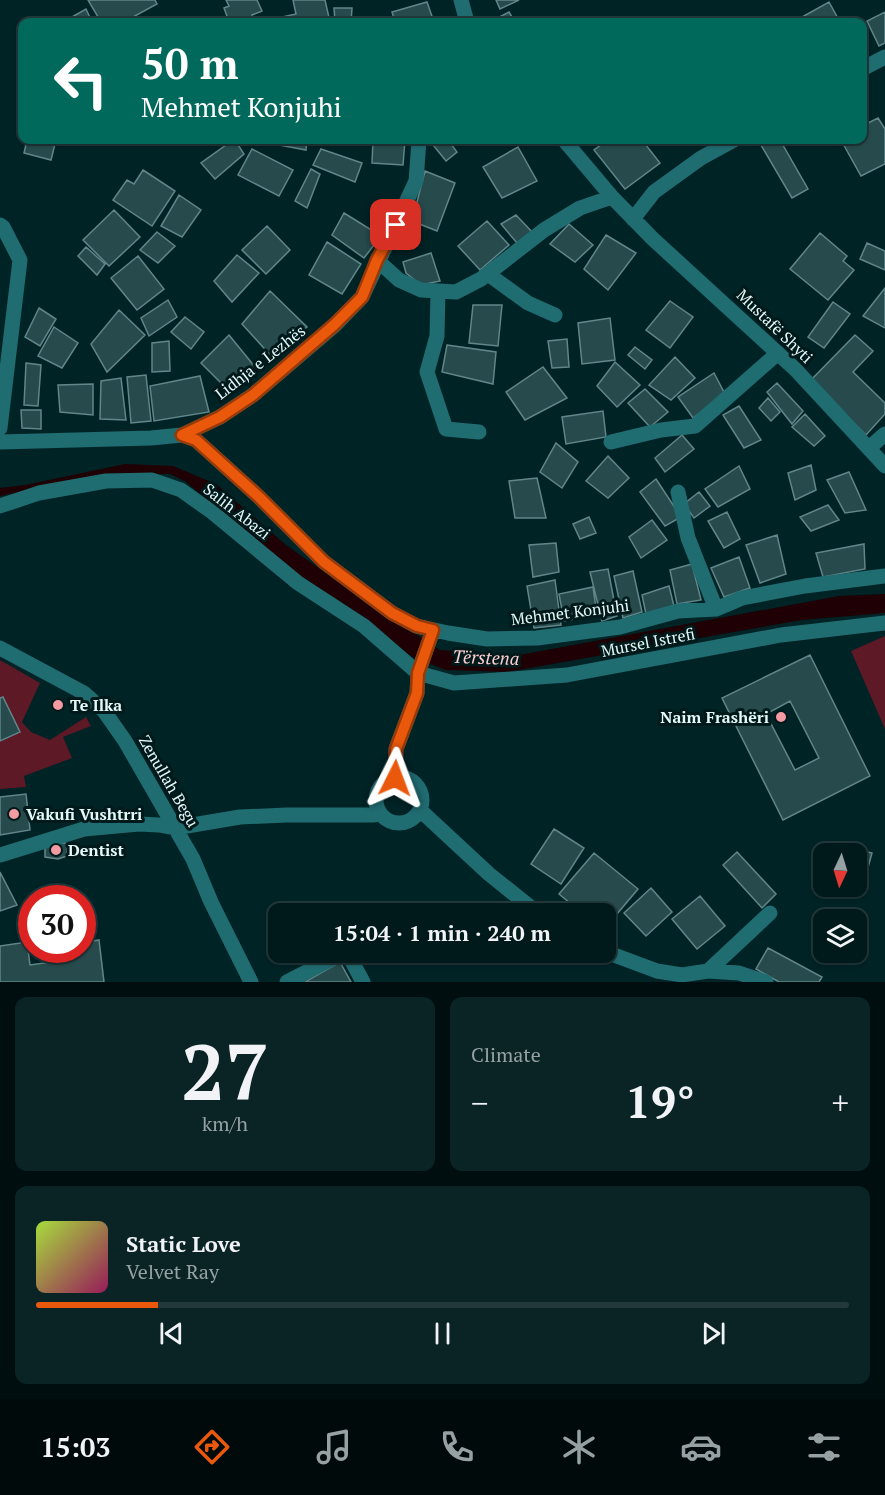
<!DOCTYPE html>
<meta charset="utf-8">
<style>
body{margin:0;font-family:"PT Serif",serif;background:#0a2325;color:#f1f3f6;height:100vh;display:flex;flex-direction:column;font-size:22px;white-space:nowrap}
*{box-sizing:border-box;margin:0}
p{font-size:20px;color:#95a1a3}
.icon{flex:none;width:33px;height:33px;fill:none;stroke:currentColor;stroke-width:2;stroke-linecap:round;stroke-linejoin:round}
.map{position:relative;height:982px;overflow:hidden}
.details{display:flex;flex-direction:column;gap:15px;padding:15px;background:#000e0f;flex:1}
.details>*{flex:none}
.top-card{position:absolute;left:18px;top:18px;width:849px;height:126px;border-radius:12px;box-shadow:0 2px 4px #0004,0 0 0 2px #22383b;background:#00695c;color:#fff;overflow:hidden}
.needle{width:39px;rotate:184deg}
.tools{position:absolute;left:813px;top:843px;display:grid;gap:12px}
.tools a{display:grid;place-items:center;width:54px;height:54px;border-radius:12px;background:#001a1c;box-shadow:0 2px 4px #0004,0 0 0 2px #22383b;font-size:30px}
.speed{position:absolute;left:18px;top:885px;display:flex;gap:12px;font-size:30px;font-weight:700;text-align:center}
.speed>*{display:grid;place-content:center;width:78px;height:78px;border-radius:50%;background:#001a1c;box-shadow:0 2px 4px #0004,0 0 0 2px #22383b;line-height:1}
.speed .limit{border:9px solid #d22;background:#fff;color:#111}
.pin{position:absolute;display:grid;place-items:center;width:51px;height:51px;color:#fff;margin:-26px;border-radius:12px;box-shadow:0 3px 9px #0006}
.me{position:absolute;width:66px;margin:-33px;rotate:3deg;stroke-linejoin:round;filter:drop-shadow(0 0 4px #0008)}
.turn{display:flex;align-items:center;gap:21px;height:126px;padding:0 24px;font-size:27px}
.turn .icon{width:78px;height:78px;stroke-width:2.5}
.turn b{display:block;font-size:42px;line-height:51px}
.big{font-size:45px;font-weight:700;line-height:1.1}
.details .widget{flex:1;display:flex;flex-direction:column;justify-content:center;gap:9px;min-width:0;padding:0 21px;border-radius:12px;background:#0a2325}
.details .dial{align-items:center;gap:0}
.dial b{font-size:78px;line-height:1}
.song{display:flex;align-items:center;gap:18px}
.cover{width:72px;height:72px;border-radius:9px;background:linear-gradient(135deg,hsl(80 70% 55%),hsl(330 70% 35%))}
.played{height:6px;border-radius:3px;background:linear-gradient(90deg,#ea580c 15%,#22383b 15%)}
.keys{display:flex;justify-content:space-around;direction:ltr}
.heat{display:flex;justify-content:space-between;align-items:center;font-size:33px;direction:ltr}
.details .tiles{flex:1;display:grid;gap:15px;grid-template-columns:1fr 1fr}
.widget:last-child{grid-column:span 2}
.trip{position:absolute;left:268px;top:903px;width:348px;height:60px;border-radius:12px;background:#001a1c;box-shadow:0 2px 4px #0004,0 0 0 2px #22383b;font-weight:700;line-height:60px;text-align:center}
.tabs{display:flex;height:96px;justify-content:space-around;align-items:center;background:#000a0b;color:#95a1a3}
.tabs .icon{width:42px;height:42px}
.tabs .on{color:#ea580c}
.tabs b{font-size:27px;color:#f1f3f6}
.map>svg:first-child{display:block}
.green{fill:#5d1925}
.water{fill:#1f0004}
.building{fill:#274b4d;stroke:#618689;stroke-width:1.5;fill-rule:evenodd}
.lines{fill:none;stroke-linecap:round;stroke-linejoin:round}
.minor{stroke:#1f6c71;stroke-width:15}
.route-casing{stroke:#983908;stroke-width:15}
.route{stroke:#ea580c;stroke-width:10}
.poi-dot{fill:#f49aa2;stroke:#00191a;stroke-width:2}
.labels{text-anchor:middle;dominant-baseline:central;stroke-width:6;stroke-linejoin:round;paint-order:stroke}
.street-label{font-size:16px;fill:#e5f9fa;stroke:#00191a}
.poi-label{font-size:16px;font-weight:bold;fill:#e5f9fa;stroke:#00191a;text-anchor:start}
.water-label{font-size:18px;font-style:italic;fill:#fdcfd1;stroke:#00191a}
</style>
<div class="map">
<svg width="885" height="982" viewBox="0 0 885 982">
<rect width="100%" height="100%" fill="#002326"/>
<path class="green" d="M885 636V729L851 651Z
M0 660 40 683 22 722 31 732 50 740 86 717 91 726 63 737 72 758 24 776 26 787 0 789Z"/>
<path class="water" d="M125 464 173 466 216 484 286 545 374 607 440 650 519 655 839 596 885 594V613L802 620 507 672 446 670 412 657 372 625 296 576 185 481 170 474H105L0 496V488L25 485Z"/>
<path class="building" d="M88 0H155L157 4 124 22H101Z
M226 0H257L262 11 252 15 255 22H229L224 8 229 6Z
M293 0H325L330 22H283L282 17 296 14Z
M496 0H519L500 9Z
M427 2 434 22H395L392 12Z
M829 2 840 22H793Z
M334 8H352L351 22H335Z
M86 9 92 22H73L72 17Z
M509 12 515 22H490Z
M885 12V43L879 46 867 21Z
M878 118 885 129V164L861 176 841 140H862V126Z
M27 140H56L51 160 24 153Z
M233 140H235L244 154 215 179 201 163Z
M253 140H307L306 150Z
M373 140H405L403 165 372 163Z
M429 140H448L457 152 446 161Z
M608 140H642L660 163 625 189 594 150Z
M758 140H780L808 189 792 198Z
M518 147 537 181 502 198 483 167Z
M252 149 293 170 279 196 238 175Z
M321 149 362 163 355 182 313 165Z
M311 169 320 174 307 208 295 201Z
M143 170 175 191 152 226 113 200 127 180 134 184Z
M425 171 455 183 437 231 412 221Z
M179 195 201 210 182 237 161 226Z
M114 210 140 237 109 266 83 240Z
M344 213 381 236 364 258 332 235Z
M516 215 532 232 517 243 501 224Z
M487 221 509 245 480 270 458 246Z
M569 224 593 245 575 262 550 244Z
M267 226 290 250 266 274 242 250Z
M157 232 175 246 158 263 140 250Z
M820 233 847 256 843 261 854 270 828 300 790 269Z
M606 235 636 253 608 290 584 269Z
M327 242 361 264 342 294 309 275Z
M867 243 885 251V270L860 259Z
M86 247 105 264 97 275 78 256Z
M431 253 440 281 421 285 406 273 403 262Z
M237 255 259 273 232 302 214 281Z
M138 256 164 289 137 310 111 278Z
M885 288V328L863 316Z
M270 291 307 327 271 356 242 324Z
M168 300 177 317 149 336 141 318Z
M670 301 693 317 670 348 646 330Z
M833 302 850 314 824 348 808 337Z
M473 305H502L498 346 469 343Z
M39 308 56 319 40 346 25 337Z
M119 310 145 335 107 372 91 344Z
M185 317 204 332 191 349 171 332Z
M610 318 615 360 582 364 578 323Z
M54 327 78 343 62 368 38 356Z
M229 335 255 367 231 393 201 363Z
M855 335 873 351 853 372 885 403V414L866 435 810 381Z
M567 339 569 367 552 368 548 341Z
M169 341 170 371 152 372V343Z
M447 345 496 352 493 384 442 372Z
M635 347 652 360 645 369 628 355Z
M675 357 695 378 671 400 649 385Z
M615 362 640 385 617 407 597 386Z
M26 363 41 365 38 406 24 405Z
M543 367 567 398 525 420 506 392Z
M714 373 725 394 693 418 678 397Z
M146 375 151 421 131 423 127 377Z
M200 376 209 412 154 421 150 386Z
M121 378 126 420 100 419 101 381Z
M777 383 803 411 792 424 767 392Z
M93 384V415L60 412 58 385Z
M645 389 668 412 650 427 628 403Z
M768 398 780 412 771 421 759 408Z
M739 406 761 440 744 448 723 415Z
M21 410H41V429L22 428Z
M603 411 606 437 566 444 562 417Z
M805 414 825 436 814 446 792 427Z
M682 435 694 449 665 472 655 458Z
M556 443 578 462 562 488 540 472Z
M608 456 629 478 608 498 586 481Z
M811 465 816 490 795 500 788 473Z
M739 466 750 489 718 507 705 489Z
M849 472 866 510 845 513 827 480Z
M537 478 546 518H515L509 481Z
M656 479 681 517 665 526 640 492Z
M699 492 710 506 694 518 684 504Z
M828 505 839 520 811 531 800 517Z
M727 512 740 539 724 548 708 521Z
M589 517 596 533 580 539 573 524Z
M652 520 667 540 641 558 629 537Z
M777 535 786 574 760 583 746 545Z
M556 543 559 572 533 577 529 545Z
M864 544 865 569 823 577 816 553Z
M739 557 750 588 724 597 711 568Z
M692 564 701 600 677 604 670 570Z
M608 569 617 616 602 621 590 572Z
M633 571 642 612 623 618 614 576Z
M555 580 561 625 534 628 527 586Z
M669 586 674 606 646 614 642 595Z
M593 587 597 615 564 621 559 594Z
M810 655 870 776 783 820 722 698ZM790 701 819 758 795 770 766 714Z
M3 697 20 732 0 741V698Z
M26 794 30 830 0 835V797Z
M554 829 584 848 561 884 531 864Z
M67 843V856L58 859 45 857V844Z
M856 849 872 853 865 878 856 876Z
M737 852 776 894 762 908 723 865Z
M594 853 638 889 606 927V914H583L559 894Z
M0 872 17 905 0 911Z
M651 888 672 912 646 936 624 913Z
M700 896 725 926 697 949 672 919Z
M99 940 104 982H0V946L27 942 30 965 66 960 64 950H82V943Z
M768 948 822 977 819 982H779L756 969Z
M340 962 351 982H305Z"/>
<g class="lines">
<path class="minor" d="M461 0 467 22
M862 69 885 57
M564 140 612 197 653 239 795 369 885 466
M633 219 654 192 701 158 734 140
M0 225 3 227 20 260 0 428
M377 260 399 280 421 290 456 292 481 279 544 230 580 208 612 197
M488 274 528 303 555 315
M438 291 437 336 427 372 446 429 479 432
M182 435 196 440 259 497 324 562 392 613 416 626 448 633 487 639 537 638 620 627 678 611 716 609 742 598 805 586 885 576
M0 442 151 438 182 435 220 417 253 395 335 325 362 297 416 181 419 140
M611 442 661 430 695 426 778 353
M869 448 885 434
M678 492 688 538 716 609
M0 506 39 493 106 481 152 480 181 490 212 512 298 583 364 626 418 673 454 683 567 675 781 635 885 623
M0 648 84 693 104 711 125 741 193 859 211 902 251 982
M376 800a23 23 0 1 1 46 0a23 23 0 1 1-46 0Z
M395 778 396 749 417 693 418 673 433 630
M420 810 489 874 539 914
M0 855 84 829 139 824 159 825 175 828 240 817 287 815H374L379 812
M347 952 363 982
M606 952 657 971 682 975 708 971 739 973 766 982
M708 971 770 913
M287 982 345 952"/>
</g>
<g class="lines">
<defs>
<path id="route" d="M395 778 396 749 417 693 418 673 433 630 417 626 392 613 324 562 259 497 196 440 182 435 220 417 253 395 334 325 362 297 377 260 396 225"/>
</defs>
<use href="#route" class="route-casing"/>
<use href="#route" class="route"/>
</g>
<g class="poi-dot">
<circle cx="58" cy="705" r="6"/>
<circle cx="781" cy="717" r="6"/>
<circle cx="14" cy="814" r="6"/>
<circle cx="56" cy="850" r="6"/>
</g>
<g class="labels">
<g class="street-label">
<text transform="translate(775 326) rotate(44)">Mustafë Shyti</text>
<text transform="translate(260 362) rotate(-38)">Lidhja e Lezhës</text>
<text transform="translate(237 511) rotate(38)">Salih Abazi</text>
<text transform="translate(570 612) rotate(-7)">Mehmet Konjuhi</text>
<text transform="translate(648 642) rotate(-11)">Mursel Istrefi</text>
<text transform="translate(169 781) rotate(60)">Zenullah Begu</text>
</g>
<g class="poi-label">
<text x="70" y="705">Te Ilka</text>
<text x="769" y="717" text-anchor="end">Naim Frashëri</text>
<text x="26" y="814">Vakufi Vushtrri</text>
<text x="68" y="850">Dentist</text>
</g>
<g class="water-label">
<text transform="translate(486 657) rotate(2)">Tërstena</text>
</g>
</g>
</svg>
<div class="tools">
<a><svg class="needle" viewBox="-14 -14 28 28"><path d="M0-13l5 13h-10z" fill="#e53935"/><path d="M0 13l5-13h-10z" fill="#95a1a3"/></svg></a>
<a><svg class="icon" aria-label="layers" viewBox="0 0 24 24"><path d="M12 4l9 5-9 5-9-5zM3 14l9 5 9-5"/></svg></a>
</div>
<div class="speed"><div class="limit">30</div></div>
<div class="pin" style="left:396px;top:225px;background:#d93025"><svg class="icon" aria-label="arrive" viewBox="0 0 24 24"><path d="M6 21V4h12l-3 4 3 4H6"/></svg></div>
<svg class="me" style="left:395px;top:778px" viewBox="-20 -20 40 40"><path d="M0-17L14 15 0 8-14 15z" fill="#ea580c" stroke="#fff" stroke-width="4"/></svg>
<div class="trip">15:04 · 1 min · 240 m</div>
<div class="top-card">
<div class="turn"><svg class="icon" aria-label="left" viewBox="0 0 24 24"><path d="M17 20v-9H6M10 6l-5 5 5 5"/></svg><div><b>50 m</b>Mehmet Konjuhi</div></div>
</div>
</div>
<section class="details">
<div class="tiles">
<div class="widget dial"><b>27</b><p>km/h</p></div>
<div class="widget"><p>Climate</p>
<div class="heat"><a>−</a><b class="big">19°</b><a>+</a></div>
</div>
<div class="widget">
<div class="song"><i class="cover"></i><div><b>Static Love</b><p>Velvet Ray</p></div></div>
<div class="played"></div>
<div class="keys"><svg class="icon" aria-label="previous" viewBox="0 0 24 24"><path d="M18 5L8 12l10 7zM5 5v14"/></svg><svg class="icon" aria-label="pause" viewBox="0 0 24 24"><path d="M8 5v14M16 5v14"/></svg><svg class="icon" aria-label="next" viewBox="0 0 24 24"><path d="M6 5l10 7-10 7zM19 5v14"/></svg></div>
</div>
</div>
</section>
<nav class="tabs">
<b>15:03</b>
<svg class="icon on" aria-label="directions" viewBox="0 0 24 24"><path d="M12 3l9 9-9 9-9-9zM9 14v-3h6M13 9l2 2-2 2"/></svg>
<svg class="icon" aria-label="music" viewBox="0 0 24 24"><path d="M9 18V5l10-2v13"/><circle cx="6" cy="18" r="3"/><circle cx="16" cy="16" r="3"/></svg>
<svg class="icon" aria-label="phone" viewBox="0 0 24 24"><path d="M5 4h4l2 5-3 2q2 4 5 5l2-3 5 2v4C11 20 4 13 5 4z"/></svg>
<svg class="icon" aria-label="climate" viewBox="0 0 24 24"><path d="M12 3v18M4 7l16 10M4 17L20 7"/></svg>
<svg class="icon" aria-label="car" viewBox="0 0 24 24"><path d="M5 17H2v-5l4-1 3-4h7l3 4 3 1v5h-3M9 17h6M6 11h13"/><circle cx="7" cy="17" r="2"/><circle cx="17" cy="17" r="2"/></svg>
<svg class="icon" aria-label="filters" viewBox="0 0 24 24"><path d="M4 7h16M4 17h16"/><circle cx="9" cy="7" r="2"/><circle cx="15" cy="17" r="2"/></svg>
</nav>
